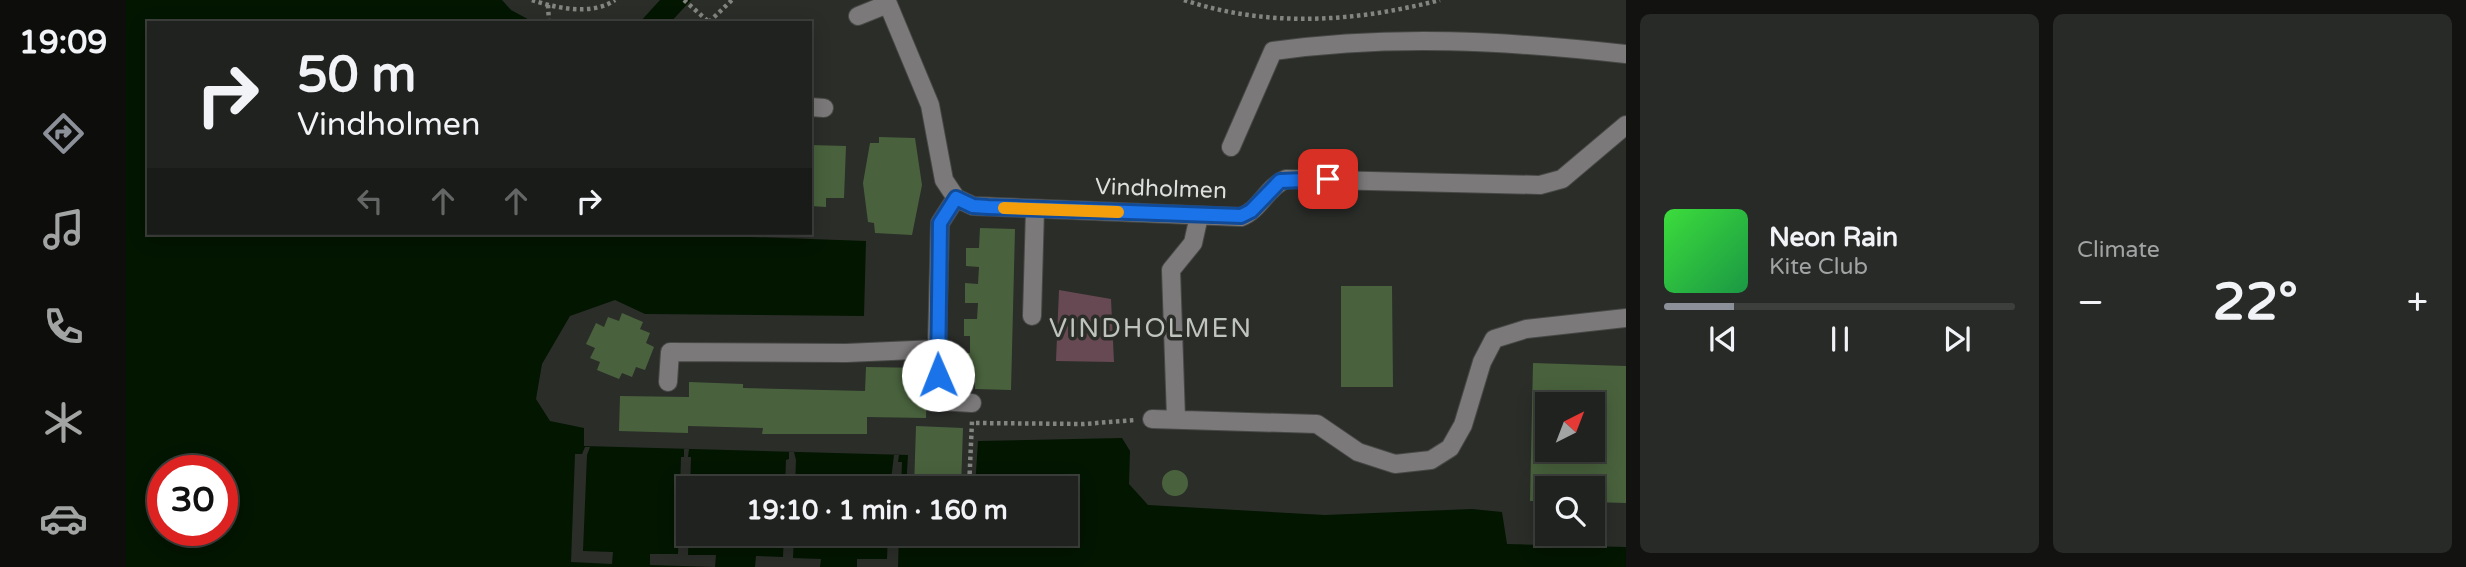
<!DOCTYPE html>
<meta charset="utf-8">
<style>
body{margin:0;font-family:"Varela Round",sans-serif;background:#282a28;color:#f1f3f6;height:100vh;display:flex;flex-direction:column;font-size:26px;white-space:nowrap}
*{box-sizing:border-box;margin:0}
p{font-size:23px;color:#a2a4a4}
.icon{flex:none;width:38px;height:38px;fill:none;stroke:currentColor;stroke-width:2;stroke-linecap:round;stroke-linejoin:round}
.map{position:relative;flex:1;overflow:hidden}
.panel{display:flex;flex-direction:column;gap:14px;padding:14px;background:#121311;width:840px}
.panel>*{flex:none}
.guide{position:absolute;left:21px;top:21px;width:665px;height:214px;border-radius:0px;box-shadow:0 4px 18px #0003,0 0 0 2px #3d3f3d;background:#20221f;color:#f1f3f6;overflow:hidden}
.needle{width:46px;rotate:42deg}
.fabs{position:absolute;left:1409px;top:392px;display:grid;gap:14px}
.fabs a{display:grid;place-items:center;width:70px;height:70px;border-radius:0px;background:#20221f;box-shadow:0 4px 18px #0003,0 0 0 2px #3d3f3d;font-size:35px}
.speed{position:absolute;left:21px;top:455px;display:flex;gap:14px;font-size:35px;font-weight:700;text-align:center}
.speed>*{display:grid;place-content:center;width:91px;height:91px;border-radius:50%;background:#20221f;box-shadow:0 4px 18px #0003,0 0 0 2px #3d3f3d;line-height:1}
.speed .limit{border:10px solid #d22;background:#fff;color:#111}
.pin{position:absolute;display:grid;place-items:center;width:60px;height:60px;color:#fff;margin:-30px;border-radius:14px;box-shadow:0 4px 10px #0006}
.me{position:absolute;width:77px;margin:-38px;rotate:359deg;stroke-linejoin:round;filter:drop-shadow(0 0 5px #0008)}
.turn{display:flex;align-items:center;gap:24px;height:147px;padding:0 35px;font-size:32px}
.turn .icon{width:91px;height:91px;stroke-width:2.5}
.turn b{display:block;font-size:49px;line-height:60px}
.lanes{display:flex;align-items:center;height:66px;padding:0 35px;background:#0003;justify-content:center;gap:35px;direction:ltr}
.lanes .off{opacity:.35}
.big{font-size:52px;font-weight:700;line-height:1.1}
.panel .widget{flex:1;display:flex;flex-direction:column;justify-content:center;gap:10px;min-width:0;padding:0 24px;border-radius:10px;background:#282a28}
.song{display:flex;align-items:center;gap:21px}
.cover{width:84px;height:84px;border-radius:10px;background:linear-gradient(135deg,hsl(120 70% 55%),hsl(140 70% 35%))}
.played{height:7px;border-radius:4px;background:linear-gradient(90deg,#8c9099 20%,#3d3f3d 20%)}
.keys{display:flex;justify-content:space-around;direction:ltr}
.heat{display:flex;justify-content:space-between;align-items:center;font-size:38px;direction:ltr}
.panel .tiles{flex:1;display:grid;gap:14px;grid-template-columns:repeat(2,1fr)}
.trip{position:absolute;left:550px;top:476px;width:402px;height:70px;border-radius:0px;background:#20221f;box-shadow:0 4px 18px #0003,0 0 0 2px #3d3f3d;font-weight:700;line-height:70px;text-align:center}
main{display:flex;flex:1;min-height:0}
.tabs{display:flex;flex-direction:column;width:126px;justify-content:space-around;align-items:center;background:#0d0e0c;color:#a2a4a4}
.tabs .icon{width:49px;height:49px}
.tabs .current{color:#8c9099}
.tabs b{font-size:32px;color:#f1f3f6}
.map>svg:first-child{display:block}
.green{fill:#674953}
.water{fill:#031600;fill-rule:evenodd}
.pier{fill:#2b2d29}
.building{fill:#49623d;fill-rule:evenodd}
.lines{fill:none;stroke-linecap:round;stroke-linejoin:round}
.minor-casing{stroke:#474946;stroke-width:20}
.path{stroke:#838581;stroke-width:4.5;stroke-dasharray:3.5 3.5;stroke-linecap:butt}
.minor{stroke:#7c797a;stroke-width:18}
.route-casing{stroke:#114b97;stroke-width:18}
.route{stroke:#1a73e8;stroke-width:12}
.slow{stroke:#f59e0b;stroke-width:12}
.labels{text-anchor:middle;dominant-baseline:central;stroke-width:7;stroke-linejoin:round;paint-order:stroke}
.street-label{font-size:23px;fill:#dddfdc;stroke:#2b2d29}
.quarter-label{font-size:26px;letter-spacing:2px;fill:#c0c4bf;stroke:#2b2d29}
</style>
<main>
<nav class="tabs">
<b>19:09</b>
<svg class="icon current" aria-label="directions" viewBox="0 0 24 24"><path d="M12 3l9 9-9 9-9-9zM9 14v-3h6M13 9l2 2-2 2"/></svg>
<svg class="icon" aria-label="music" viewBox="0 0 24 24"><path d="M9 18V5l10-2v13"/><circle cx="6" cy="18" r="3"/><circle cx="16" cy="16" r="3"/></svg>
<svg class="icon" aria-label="phone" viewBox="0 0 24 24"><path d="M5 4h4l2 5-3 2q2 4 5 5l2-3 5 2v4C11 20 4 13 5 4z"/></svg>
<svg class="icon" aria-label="climate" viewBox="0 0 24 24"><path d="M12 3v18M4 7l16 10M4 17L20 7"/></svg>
<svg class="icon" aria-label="car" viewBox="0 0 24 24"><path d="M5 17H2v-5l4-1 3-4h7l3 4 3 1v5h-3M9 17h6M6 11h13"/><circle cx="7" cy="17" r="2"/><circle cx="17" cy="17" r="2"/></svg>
</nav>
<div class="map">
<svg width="1500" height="567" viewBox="0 0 1500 567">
<rect width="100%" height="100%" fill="#2b2d29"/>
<path class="green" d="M933 290 985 299 988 362 930 361Z"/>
<path class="water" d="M0 0H376L385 10 409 23H23V233H513L740 241 738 316 519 314 489 300 444 316 416 364 410 399 424 421 458 428V446L782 455 780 488H562V534H779V539L847 541 848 534H940V488H849L852 441 996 438 1004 451 1003 484 1022 505 1199 515 1346 509 1376 512 1381 544 1500 547V567H0ZM37 471H96V530H37Z
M534 0H565L544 23H513Z"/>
<path class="pier" d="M459 447H464L461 455 457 551 487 552 486 564 445 562 449 454H456Z
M558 449H563L562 457H565L562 555H590L589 567 524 565V554H552L555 457H558Z
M663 452H668L670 460 669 488H659L660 460 663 459Z
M768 455H773L772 462H776L775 488H764Z
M658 534H668L667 558 695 559 694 567H629L630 556 657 557Z
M762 534H773L772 567H731V559H761Z"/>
<path class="building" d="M753 137 789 138 796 185 786 235 749 233 748 223 742 222 737 183 744 143H753Z
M684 145 720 146 718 198H700V207L684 206Z
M854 228 889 229 885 390 849 389V372H837V353H844V336H838V319H851L852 303H839V283L852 284 853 267 840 266V248H853Z
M1215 286H1266L1267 387H1215Z
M496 313 517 322 514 329 524 333 520 343 528 347 519 370 510 367 506 377 496 373 493 379 471 370 474 362 464 358 469 348 460 344 470 323 478 327 482 317 493 321Z
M1407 363 1500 366V503L1466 502V488H1421V501H1404ZM1421 404H1466V450H1421Z
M740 367 801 368 800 418 741 417V434H636L637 428 562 426V433L493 431 494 396 563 397V382L617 384V388L739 391Z
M790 426 837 428 835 488H788Z
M1036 483a13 13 0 1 1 26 0a13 13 0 1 1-26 0Z"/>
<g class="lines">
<defs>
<path id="minor" d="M732 16 762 4 804 105 818 180 830 198 847 206 1115 217C1134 210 1141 187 1160 179L1414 185 1436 179 1500 125
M684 107 698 108
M1105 147 1147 51C1268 34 1380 41 1500 54
M830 198 814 223 811 349 813 401 846 403
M906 316 909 209
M542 382 544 352 720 353 811 349
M1050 418 1045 270 1067 243 1073 216
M1026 419 1191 424 1232 452 1269 464 1305 460 1324 448 1337 425 1356 362 1368 339 1400 329 1500 318"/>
</defs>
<use href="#minor" class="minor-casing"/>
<path class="path" d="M406 0C429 8 467 16 489 0
M558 0 584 23
M1058 0C1142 28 1229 22 1314 0
M422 5 423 23
M583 22 606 0
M850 423 958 424 1009 420
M843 488 846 421"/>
<use href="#minor" class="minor"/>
</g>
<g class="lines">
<defs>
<path id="route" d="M812 375 814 223 830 198 847 206 862 207 1115 216 1125 211 1154 181 1202 179"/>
</defs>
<use href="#route" class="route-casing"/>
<use href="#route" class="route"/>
<path class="slow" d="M878 208 992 212"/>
</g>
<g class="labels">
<g class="street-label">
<text transform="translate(1035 189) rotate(2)">Vindholmen</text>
</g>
<g class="quarter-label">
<text x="1025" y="328">VINDHOLMEN</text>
</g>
</g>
</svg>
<div class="fabs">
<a><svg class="needle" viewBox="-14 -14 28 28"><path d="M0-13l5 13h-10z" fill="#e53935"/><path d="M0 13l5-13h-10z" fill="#a2a4a4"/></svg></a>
<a><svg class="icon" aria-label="search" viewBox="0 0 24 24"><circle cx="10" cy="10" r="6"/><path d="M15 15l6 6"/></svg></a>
</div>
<div class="speed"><div class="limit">30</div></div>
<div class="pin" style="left:1202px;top:179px;background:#d93025"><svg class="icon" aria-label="arrive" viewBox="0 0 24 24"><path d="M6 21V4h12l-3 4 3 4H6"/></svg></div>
<svg class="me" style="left:812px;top:375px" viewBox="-20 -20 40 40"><circle r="19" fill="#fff"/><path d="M0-13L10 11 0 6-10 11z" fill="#1a73e8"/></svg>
<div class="trip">19:10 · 1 min · 160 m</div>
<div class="guide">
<div class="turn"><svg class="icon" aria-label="right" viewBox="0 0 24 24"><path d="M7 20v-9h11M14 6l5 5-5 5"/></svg><div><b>50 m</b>Vindholmen</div></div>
<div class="lanes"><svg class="icon off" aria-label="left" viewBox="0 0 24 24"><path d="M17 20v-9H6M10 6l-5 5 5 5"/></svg><svg class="icon off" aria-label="ahead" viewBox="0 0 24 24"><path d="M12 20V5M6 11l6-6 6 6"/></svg><svg class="icon off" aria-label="ahead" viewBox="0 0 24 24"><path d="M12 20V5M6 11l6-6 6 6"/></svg><svg class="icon" aria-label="right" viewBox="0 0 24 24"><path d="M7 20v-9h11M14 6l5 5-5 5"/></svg></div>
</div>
</div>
<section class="panel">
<div class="tiles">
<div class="widget">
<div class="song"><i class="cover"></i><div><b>Neon Rain</b><p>Kite Club</p></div></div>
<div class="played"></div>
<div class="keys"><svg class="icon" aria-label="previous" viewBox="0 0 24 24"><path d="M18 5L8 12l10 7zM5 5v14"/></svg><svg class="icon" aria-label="pause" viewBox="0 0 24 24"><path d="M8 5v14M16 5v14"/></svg><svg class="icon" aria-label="next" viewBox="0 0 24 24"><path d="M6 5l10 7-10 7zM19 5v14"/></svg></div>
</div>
<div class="widget"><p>Climate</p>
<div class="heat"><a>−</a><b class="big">22°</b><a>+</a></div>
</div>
</div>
</section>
</main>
